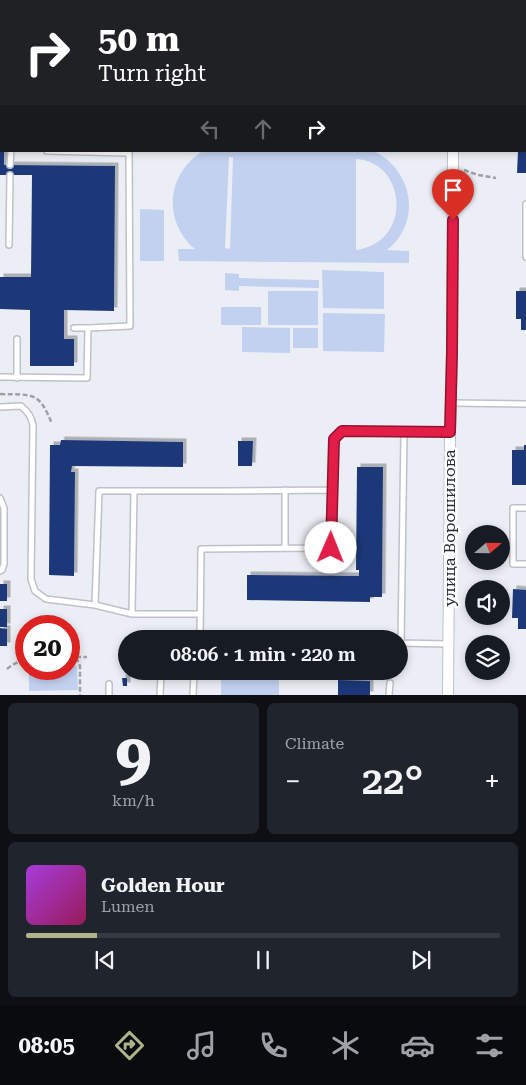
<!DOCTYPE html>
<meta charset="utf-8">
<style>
body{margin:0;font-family:"Roboto Serif",serif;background:#20242c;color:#f1f3f6;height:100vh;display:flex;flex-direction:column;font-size:19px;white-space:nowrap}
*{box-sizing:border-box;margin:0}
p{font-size:16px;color:#9ea1a6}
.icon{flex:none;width:28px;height:28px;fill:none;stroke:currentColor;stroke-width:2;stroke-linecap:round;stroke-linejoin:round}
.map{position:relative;height:695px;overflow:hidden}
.details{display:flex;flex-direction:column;gap:8px;padding:8px;background:#0d0f14;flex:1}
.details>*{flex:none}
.top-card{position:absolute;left:0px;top:0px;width:526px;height:152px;box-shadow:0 2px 8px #0003;background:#202124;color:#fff;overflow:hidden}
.needle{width:32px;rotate:70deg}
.controls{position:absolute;left:465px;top:525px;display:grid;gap:10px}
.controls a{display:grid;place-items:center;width:45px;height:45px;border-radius:50%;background:#171b24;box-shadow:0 2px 8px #0003;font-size:25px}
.speed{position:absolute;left:15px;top:615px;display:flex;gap:10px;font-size:25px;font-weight:700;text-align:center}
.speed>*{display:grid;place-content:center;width:65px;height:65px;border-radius:50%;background:#171b24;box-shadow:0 2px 8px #0003;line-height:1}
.speed .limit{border:8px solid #d22;background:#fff;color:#111}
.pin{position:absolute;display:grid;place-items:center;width:42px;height:42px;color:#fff;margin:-51px -21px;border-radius:50% 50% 50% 0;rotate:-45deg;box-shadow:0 0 5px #0007}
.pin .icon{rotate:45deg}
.me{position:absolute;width:55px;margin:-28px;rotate:1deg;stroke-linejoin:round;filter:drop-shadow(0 0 4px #0008)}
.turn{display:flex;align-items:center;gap:18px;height:105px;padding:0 15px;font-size:22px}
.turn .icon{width:65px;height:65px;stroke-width:2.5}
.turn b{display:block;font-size:35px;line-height:42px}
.lanes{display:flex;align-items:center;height:48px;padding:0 15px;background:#0003;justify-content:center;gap:25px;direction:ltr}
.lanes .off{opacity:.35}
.big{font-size:38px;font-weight:600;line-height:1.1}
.details .widget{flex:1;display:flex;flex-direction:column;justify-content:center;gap:8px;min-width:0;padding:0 18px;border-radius:8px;background:#20242c}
.details .dial{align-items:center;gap:0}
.dial b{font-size:65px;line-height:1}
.song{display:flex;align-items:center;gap:15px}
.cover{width:60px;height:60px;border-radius:8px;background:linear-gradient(135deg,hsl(280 70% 55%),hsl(330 70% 35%))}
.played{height:5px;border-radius:2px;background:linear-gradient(90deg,#afb48a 15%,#363941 15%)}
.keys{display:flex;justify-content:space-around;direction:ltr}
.heat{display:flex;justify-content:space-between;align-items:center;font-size:28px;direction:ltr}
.details .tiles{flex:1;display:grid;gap:8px;grid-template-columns:1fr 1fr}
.widget:last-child{grid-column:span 2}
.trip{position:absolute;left:118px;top:630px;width:290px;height:50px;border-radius:25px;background:#171b24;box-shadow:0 2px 8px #0003;font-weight:600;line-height:50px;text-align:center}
.tabs{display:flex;height:80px;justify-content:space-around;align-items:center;background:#090b0e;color:#9ea1a6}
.tabs .icon{width:35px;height:35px}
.tabs .active{color:#afb48a}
.tabs b{font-size:22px;color:#f1f3f6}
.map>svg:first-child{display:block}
.green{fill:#c3d1f0;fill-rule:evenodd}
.building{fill:#1f3879;filter:url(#shadow)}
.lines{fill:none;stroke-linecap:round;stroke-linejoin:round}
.service-casing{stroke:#bec1c7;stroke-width:8}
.minor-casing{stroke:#bec1c7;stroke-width:12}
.path{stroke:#9ea0a5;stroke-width:2.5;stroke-dasharray:5 2.5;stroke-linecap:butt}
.service{stroke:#fff;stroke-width:5}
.minor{stroke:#fff;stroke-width:10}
.route-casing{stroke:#92132f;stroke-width:12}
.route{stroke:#e11d48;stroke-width:9}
.labels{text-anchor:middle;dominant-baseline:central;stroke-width:5;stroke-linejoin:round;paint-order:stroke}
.street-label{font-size:16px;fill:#2a2b2e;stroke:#fbfcfe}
</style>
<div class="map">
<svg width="526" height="695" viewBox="0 0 526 695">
<defs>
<filter id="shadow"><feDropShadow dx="3.5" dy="-3.5" stdDeviation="0" flood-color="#0004"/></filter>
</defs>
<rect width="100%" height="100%" fill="#ebeff5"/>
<path class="green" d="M203 151 376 152C413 172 422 222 387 250L409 251V263L179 261 178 249H195C187 243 182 235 178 227 165 198 177 167 203 151ZM229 157H233L230 249 225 248ZM356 159C407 162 413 242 356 250Z
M140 209 164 210V261H140Z
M322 270 384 272V309L323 308Z
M225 273 239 274V278L319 280V288L239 286V291L225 290Z
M268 291H318V325H268Z
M221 307H261V325H221Z
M323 313 385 314 384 352 323 351Z
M242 327 290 328V353L242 352Z
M293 328H318V348H293Z
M69 666H77L78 690 29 691V669H69Z
M221 672 279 673V695H221Z"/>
<path class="building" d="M0 151H4V165L115 166 114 311 64 310V339H74V366H30V310L0 309V277H31L32 175H0Z
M518 151H526V173H517Z
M516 291H526V330H521V319H516Z
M61 440 183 442V467L72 466 71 472H75L74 576 49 575 50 445H60Z
M238 441H253L252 466H238Z
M524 445H526V485H512V450H524Z
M357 467H383L382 597H370V602L247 600V575L359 576V570H356Z
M0 584H7V601H0Z
M513 589 526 590V629H518V618H512Z
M0 609H7V627H0Z
M0 628 7 629V646H0Z
M122 678H127V686H123Z
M338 680 370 681V695H338Z"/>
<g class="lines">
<defs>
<path id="service" d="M71 0V1
M410 1V0
M525 72H526
M0 92H1
M47 151 128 153
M10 165 11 151
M526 204V257
M9 245 10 175
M74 328H88
M0 377 87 378 88 328 130 326 129 151
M17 378V339
M451 403 526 404
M0 407 21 406C28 412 31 416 33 425L31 579 35 591 46 599 95 605 132 614H200
M285 490V548
M0 498 4 508V564L2 570 0 571
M526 508H513V564H526
M95 605 99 491H228L332 490 334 439 342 431 450 432
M132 614 134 491
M200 639 201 549 331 548 332 490
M399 643 448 644
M401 643 404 432
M109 684V695
M160 695 161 675
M193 695 194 675
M389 695 390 683"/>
<path id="minor" d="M455 1V0
M448 695 450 432 452 352 453 151"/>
</defs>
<use href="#service" class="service-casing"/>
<use href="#minor" class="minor-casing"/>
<path class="path" d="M464 170 478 175 496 178
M0 394C33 395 39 391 52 424
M41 626 42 624
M69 657H76L80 666V695
M76 657H87
M22 659 26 655
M7 669 12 665 26 658"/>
<use href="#service" class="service"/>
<use href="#minor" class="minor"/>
</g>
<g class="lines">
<defs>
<path id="route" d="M331 548 334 439 342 431 450 432 452 352 453 220"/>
</defs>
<use href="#route" class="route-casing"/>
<use href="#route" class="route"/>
</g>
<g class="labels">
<g class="street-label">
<text transform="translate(449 528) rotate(-90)">улица Ворошилова</text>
</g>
</g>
</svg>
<div class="controls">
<a><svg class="needle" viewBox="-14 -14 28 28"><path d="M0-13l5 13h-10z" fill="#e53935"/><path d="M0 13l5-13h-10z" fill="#9ea1a6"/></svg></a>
<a><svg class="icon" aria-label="sound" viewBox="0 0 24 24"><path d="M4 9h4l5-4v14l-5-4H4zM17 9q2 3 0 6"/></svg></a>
<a><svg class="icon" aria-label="layers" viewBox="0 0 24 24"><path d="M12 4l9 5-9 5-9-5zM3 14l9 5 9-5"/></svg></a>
</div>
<div class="speed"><div class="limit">20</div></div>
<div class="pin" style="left:453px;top:220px;background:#d93025"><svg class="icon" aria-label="arrive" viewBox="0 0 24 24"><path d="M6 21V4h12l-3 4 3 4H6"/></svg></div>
<svg class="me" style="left:331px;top:548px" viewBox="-20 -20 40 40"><circle r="19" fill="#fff"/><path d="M0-13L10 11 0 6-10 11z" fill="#e11d48"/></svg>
<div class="trip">08:06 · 1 min · 220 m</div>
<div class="top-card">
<div class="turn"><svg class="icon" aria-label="right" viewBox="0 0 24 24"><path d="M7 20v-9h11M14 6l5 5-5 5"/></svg><div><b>50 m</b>Turn right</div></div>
<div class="lanes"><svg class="icon off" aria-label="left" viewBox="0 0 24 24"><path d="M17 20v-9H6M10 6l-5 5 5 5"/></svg><svg class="icon off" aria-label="ahead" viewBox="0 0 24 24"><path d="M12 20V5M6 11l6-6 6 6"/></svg><svg class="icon" aria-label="right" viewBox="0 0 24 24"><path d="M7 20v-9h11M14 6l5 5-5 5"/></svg></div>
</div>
</div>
<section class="details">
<div class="tiles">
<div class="widget dial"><b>9</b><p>km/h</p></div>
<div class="widget"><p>Climate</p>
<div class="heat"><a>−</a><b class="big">22°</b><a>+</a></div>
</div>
<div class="widget">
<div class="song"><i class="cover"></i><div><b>Golden Hour</b><p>Lumen</p></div></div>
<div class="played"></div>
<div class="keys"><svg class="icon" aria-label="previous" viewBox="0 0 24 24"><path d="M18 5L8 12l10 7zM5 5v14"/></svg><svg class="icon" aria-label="pause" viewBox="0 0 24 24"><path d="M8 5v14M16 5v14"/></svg><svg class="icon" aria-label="next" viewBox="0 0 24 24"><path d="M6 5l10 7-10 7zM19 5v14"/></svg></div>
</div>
</div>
</section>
<nav class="tabs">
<b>08:05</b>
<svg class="icon active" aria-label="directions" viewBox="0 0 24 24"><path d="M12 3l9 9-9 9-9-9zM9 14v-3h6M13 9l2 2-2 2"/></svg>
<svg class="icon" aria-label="music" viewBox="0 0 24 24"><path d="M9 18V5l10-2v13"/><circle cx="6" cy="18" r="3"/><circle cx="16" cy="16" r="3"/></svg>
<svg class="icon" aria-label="phone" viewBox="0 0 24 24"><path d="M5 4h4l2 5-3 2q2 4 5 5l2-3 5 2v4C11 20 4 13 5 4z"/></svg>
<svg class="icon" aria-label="climate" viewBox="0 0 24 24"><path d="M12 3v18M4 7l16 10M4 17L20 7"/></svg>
<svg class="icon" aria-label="car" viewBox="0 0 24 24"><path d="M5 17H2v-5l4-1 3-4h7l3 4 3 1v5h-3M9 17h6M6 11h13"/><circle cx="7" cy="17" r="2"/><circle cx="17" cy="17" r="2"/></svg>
<svg class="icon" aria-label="filters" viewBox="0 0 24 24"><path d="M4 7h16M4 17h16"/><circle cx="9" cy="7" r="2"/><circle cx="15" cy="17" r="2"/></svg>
</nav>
